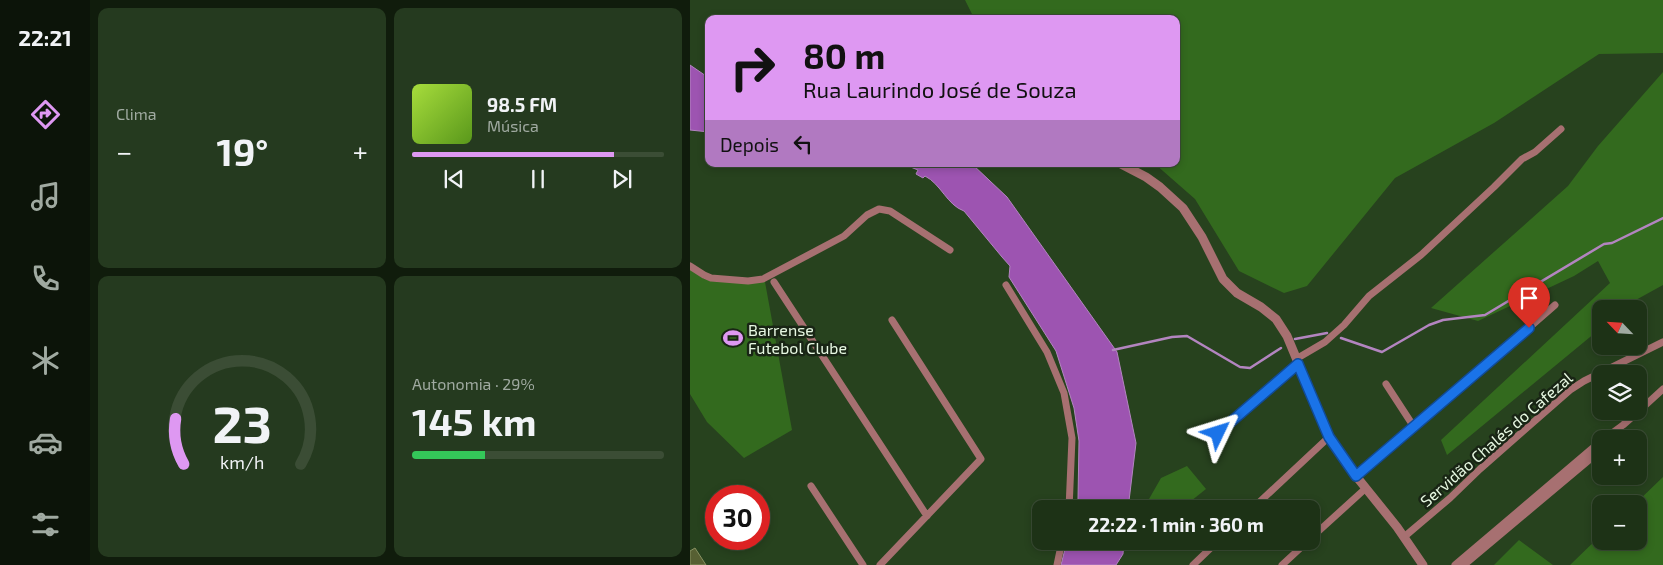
<!DOCTYPE html>
<html lang="pt">
<meta charset="utf-8">
<style>
body{margin:0;font-family:"Exo 2",sans-serif;background:#253a1f;color:#f1f3f6;height:100vh;display:flex;flex-direction:column;font-size:19px;white-space:nowrap}
*{box-sizing:border-box;margin:0}
p{font-size:16px;color:#a0aaa1}
.icon{flex:none;width:28px;height:28px;fill:none;stroke:currentColor;stroke-width:2;stroke-linecap:round;stroke-linejoin:round}
.map{position:relative;flex:1;overflow:hidden}
.side{display:flex;flex-direction:column;gap:8px;padding:8px;background:#101c0c;width:600px}
.side>*{flex:none}
.hud{position:absolute;left:15px;top:15px;width:475px;height:152px;border-radius:10px;box-shadow:0 2px 8px #0003,0 0 0 1px #3b4d35;background:#de98f2;color:#111;overflow:hidden}
.needle{width:32px;rotate:295deg}
.controls{position:absolute;left:902px;top:300px;display:grid;gap:10px}
.controls a{display:grid;place-items:center;width:55px;height:55px;border-radius:10px;background:#1d3216;box-shadow:0 2px 8px #0003,0 0 0 1px #3b4d35;font-size:25px}
.speed{position:absolute;left:15px;top:485px;display:flex;gap:10px;font-size:25px;font-weight:700;text-align:center}
.speed>*{display:grid;place-content:center;width:65px;height:65px;border-radius:50%;background:#1d3216;box-shadow:0 2px 8px #0003,0 0 0 1px #3b4d35;line-height:1}
.speed .limit{border:8px solid #d22;background:#fff;color:#111}
.pin{position:absolute;display:grid;place-items:center;width:42px;height:42px;color:#fff;margin:-51px -21px;border-radius:50% 50% 50% 0;rotate:-45deg;box-shadow:0 0 5px #0007}
.pin .icon{rotate:45deg}
.me{position:absolute;width:55px;margin:-28px;rotate:49deg;stroke-linejoin:round;filter:drop-shadow(0 0 4px #0008)}
.turn{display:flex;align-items:center;gap:18px;height:105px;padding:0 15px;font-size:22px}
.turn .icon{width:65px;height:65px;stroke-width:2.5}
.turn b{display:block;font-size:35px;line-height:42px}
.then{display:flex;align-items:center;height:48px;padding:0 15px;background:#0003;gap:10px;font-size:19px}
.big{font-size:38px;font-weight:700;line-height:1.1}
.side .widget{flex:1;display:flex;flex-direction:column;justify-content:center;gap:8px;min-width:0;padding:0 18px;border-radius:10px;background:#253a1f}
.side .dial{align-items:center;gap:0}
.dial svg{height:130px;overflow:visible;fill:none;stroke:#3b4d35;stroke-width:7;stroke-linecap:round;text-anchor:middle}
.dial text{fill:#f1f3f6;stroke:none}
.song{display:flex;align-items:center;gap:15px}
.cover{width:60px;height:60px;border-radius:8px;background:linear-gradient(135deg,hsl(80 70% 55%),hsl(90 70% 35%))}
.played{height:5px;border-radius:2px;background:linear-gradient(90deg,#de98f2 80%,#3b4d35 80%)}
.keys{display:flex;justify-content:space-around;direction:ltr}
.heat{display:flex;justify-content:space-between;align-items:center;font-size:28px;direction:ltr}
.charge{height:8px;border-radius:4px;background:linear-gradient(90deg,#34c759 29%,#3b4d35 0)}
.side .tiles{flex:1;display:grid;gap:8px;grid-template-columns:repeat(2,1fr)}
.trip{position:absolute;left:342px;top:500px;width:288px;height:50px;border-radius:10px;background:#1d3216;box-shadow:0 2px 8px #0003,0 0 0 1px #3b4d35;font-weight:700;line-height:50px;text-align:center}
main{display:flex;flex:1;min-height:0}
.dock{display:flex;flex-direction:column;width:90px;justify-content:space-around;align-items:center;background:#0c1409;color:#a0aaa1}
.dock .icon{width:35px;height:35px}
.dock .current{color:#de98f2}
.dock b{font-size:22px;color:#f1f3f6}
.map>svg:first-child{display:block}
.green{fill:#336a1e}
.water{fill:#9d54b1;stroke:#b385c0}
.lines{fill:none;stroke-linecap:round;stroke-linejoin:round}
.stream{stroke:#b385c0;stroke-width:2.5}
.building{fill:#576033;stroke:#889263}
.minor{stroke:#a77071;stroke-width:7}
.tertiary{stroke:#a77071;stroke-width:9}
.route-casing{stroke:#114b97;stroke-width:12}
.route{stroke:#1a73e8;stroke-width:9}
.labels{text-anchor:middle;dominant-baseline:central;stroke-width:5;stroke-linejoin:round;paint-order:stroke}
.poi-label{font-size:16px;fill:#e7f8e2;stroke:#192515;text-anchor:start}
.street-label{font-size:16px;fill:#e7f8e2;stroke:#192515}
</style>
<main>
<nav class="dock">
<b>22:21</b>
<svg class="icon current" aria-label="directions" viewBox="0 0 24 24"><path d="M12 3l9 9-9 9-9-9zM9 14v-3h6M13 9l2 2-2 2"/></svg>
<svg class="icon" aria-label="music" viewBox="0 0 24 24"><path d="M9 18V5l10-2v13"/><circle cx="6" cy="18" r="3"/><circle cx="16" cy="16" r="3"/></svg>
<svg class="icon" aria-label="phone" viewBox="0 0 24 24"><path d="M5 4h4l2 5-3 2q2 4 5 5l2-3 5 2v4C11 20 4 13 5 4z"/></svg>
<svg class="icon" aria-label="climate" viewBox="0 0 24 24"><path d="M12 3v18M4 7l16 10M4 17L20 7"/></svg>
<svg class="icon" aria-label="car" viewBox="0 0 24 24"><path d="M5 17H2v-5l4-1 3-4h7l3 4 3 1v5h-3M9 17h6M6 11h13"/><circle cx="7" cy="17" r="2"/><circle cx="17" cy="17" r="2"/></svg>
<svg class="icon" aria-label="filters" viewBox="0 0 24 24"><path d="M4 7h16M4 17h16"/><circle cx="9" cy="7" r="2"/><circle cx="15" cy="17" r="2"/></svg>
</nav>
<section class="side">
<div class="tiles">
<div class="widget"><p>Clima</p>
<div class="heat"><a>−</a><b class="big">19°</b><a>+</a></div>
</div>
<div class="widget">
<div class="song"><i class="cover"></i><div><b>98.5 FM</b><p>Música</p></div></div>
<div class="played"></div>
<div class="keys"><svg class="icon" aria-label="previous" viewBox="0 0 24 24"><path d="M18 5L8 12l10 7zM5 5v14"/></svg><svg class="icon" aria-label="pause" viewBox="0 0 24 24"><path d="M8 5v14M16 5v14"/></svg><svg class="icon" aria-label="next" viewBox="0 0 24 24"><path d="M6 5l10 7-10 7zM19 5v14"/></svg></div>
</div>
<div class="widget dial"><svg viewBox="0 0 100 80">
<path d="M14 69A42 42 0 1 1 86 69"/>
<path d="M14 69A42 42 0 0 1 9 41" stroke="#de98f2"/>
<text x="50" y="56" font-size="32" font-weight="700">23</text>
<text x="50" y="72" font-size="11">km/h</text>
</svg></div>
<div class="widget"><p>Autonomia · 29%</p><b class="big">145 km</b><div class="charge"></div></div>
</div>
</section>
<div class="map">
<svg width="973" height="565" viewBox="0 0 973 565">
<rect width="100%" height="100%" fill="#27421e"/>
<path class="green" d="M275 0H973V53L909 54 804 123 705 178 617 286 594 293 549 271 505 199 465 164H486V19H290L282 14Z
M973 72V285L944 301 935 309H911V328L757 455 751 440 920 283 908 261 884 276 788 321 741 308 878 186 908 146Z
M0 269 14 279 50 283 75 282 102 430 54 458 17 422 0 394Z
M497 466 516 489 491 509H458L459 499 471 478Z
M973 477V565H880L911 535V541H949V504H945Z
M829 540 863 565H804Z"/>
<path class="water" d="M0 65 19 78V132L0 130Z
M213 164H282L317 197 427 352 446 443 438 509H385L388 499 389 441 384 408 366 351 319 277 320 266 312 257 274 211C257 205 251 184 235 176L233 178 226 174 228 170Z
M377 541H434L433 554 426 565H371Z"/>
<g class="lines">
<path class="stream" d="M651 338 692 352 739 325 753 320 795 315 914 244 922 243 973 218
M605 339 637 333
M423 350 482 337 497 336 550 367 560 368 591 348"/>
</g>
<path class="building" d="M5 548 16 565H0V551Z"/>
<g class="lines">
<path class="minor" d="M0 266 14 275 21 278 58 281 73 279 154 236 177 215 189 209 200 211 260 250
M84 282 237 516
M316 285 357 352 374 393 382 438 379 509
M606 359 635 342 654 325 679 296 731 255 804 187 832 159 845 152 871 129
M696 384 724 427
M949 411 973 389
M529 433 608 364
M914 439 933 425 949 411
M666 476 800 362 865 305
M121 486 173 565
M562 509 639 437
M714 537 760 498 790 469 880 390 894 381 973 342
M621 538 676 488
M190 565 291 459 202 320
M367 565 372 541
M503 565 528 541
M592 565 618 541
M765 565 911 441
M774 565 911 450"/>
<path class="tertiary" d="M431 164 456 177 470 187 493 208 512 237 533 279 547 293 571 307 586 319 597 336 639 437 666 476 707 527 733 565"/>
</g>
<g class="lines">
<defs>
<path id="route" d="M528 433 608 364 639 437 666 476 839 328"/>
</defs>
<use href="#route" class="route-casing"/>
<use href="#route" class="route"/>
</g>
<defs>
<symbol id="stadium-bare" viewBox="-9 -9 18 18"><path d="M0-5a6.5 5 0 1 0 0 10a6.5 5 0 1 0 0-10ZM-3.5-1.8h7v3.6h-7Z" fill="#de98f2" stroke="#192515" stroke-width="2.5" paint-order="stroke"/></symbol>
</defs>
<g fill-rule="evenodd">
<use href="#stadium-bare" x="29" y="324" width="28" height="28"/>
</g>
<g class="labels">
<g class="poi-label">
<text x="58" y="329">Barrense<tspan x="58" dy="18">Futebol Clube</tspan></text>
</g>
<g class="street-label">
<text transform="translate(806 439) rotate(-41)">Servidão Chalés do Cafezal</text>
</g>
</g>
</svg>
<div class="controls">
<a><svg class="needle" viewBox="-14 -14 28 28"><path d="M0-13l5 13h-10z" fill="#e53935"/><path d="M0 13l5-13h-10z" fill="#a0aaa1"/></svg></a>
<a><svg class="icon" aria-label="layers" viewBox="0 0 24 24"><path d="M12 4l9 5-9 5-9-5zM3 14l9 5 9-5"/></svg></a>
<a>+</a>
<a>−</a>
</div>
<div class="speed"><div class="limit">30</div></div>
<div class="pin" style="left:839px;top:328px;background:#d93025"><svg class="icon" aria-label="arrive" viewBox="0 0 24 24"><path d="M6 21V4h12l-3 4 3 4H6"/></svg></div>
<svg class="me" style="left:528px;top:433px" viewBox="-20 -20 40 40"><path d="M0-17L14 15 0 8-14 15z" fill="#1a73e8" stroke="#fff" stroke-width="4"/></svg>
<div class="trip">22:22 · 1 min · 360 m</div>
<div class="hud">
<div class="turn"><svg class="icon" aria-label="right" viewBox="0 0 24 24"><path d="M7 20v-9h11M14 6l5 5-5 5"/></svg><div><b>80 m</b>Rua Laurindo José de Souza</div></div>
<div class="then">Depois<svg class="icon" aria-label="left" viewBox="0 0 24 24"><path d="M17 20v-9H6M10 6l-5 5 5 5"/></svg></div>
</div>
</div>
</main>
